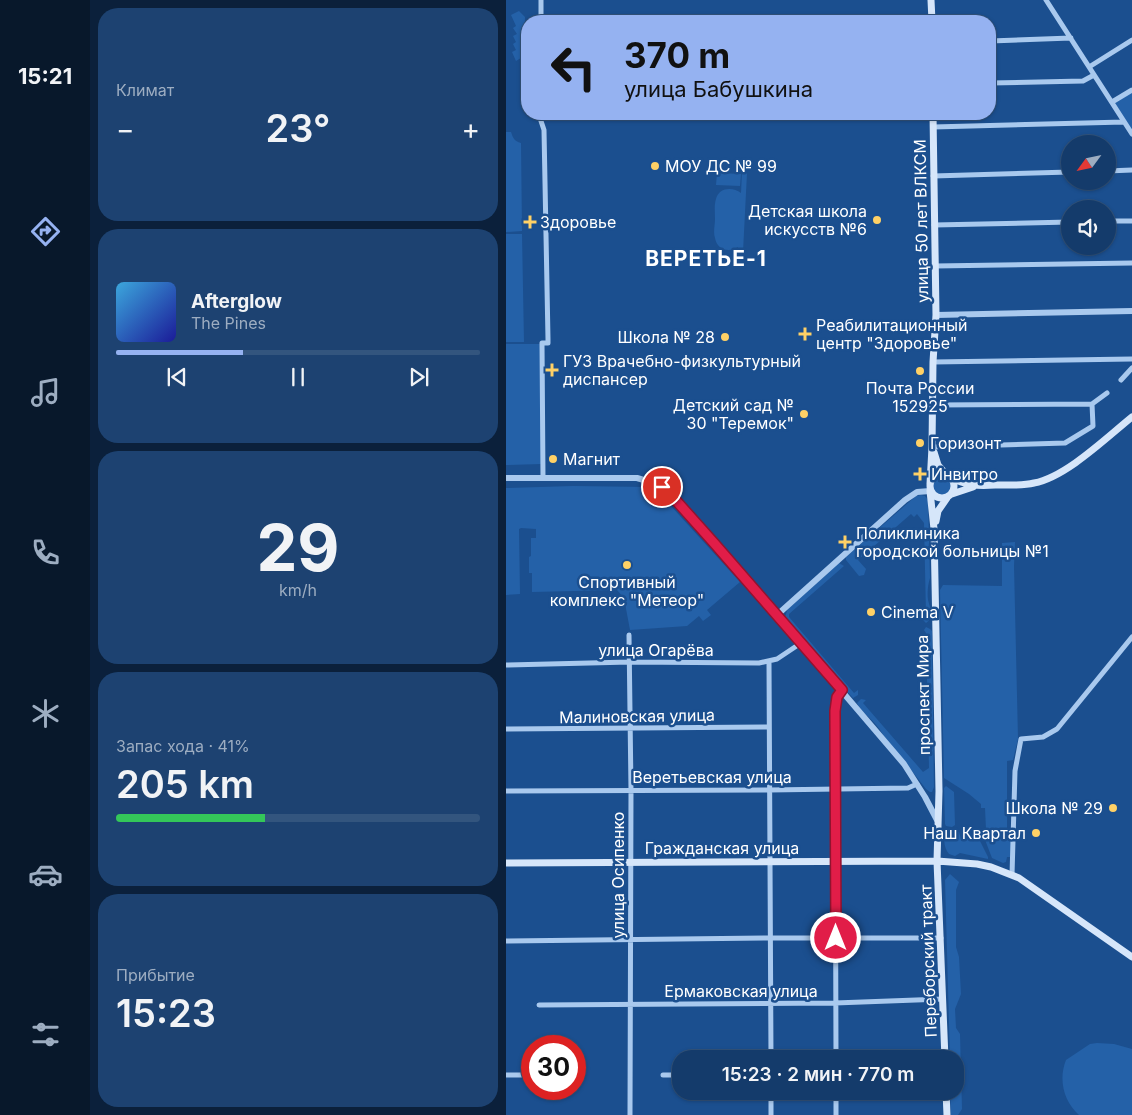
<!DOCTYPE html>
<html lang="ru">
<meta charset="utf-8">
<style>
body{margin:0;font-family:Inter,sans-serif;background:#1d4271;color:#f1f3f6;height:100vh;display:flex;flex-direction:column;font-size:19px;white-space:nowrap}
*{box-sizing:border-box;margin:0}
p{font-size:16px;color:#9dadc1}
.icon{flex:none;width:28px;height:28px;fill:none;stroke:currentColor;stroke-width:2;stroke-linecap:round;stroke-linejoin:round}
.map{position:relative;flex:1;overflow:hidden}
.details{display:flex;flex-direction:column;gap:8px;padding:8px;background:#0b203b;width:416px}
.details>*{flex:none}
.hud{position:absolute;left:15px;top:15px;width:475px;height:105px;border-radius:20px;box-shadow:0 1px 4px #0004,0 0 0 1px #33557e;background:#95b2f1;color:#111;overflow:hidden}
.needle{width:32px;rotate:237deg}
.buttons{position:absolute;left:555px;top:135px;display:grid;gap:10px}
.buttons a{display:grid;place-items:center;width:55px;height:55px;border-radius:50%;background:#143b6b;box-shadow:0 1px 4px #0004,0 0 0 1px #33557e;font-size:25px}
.speed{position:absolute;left:15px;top:1035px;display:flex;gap:10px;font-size:25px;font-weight:700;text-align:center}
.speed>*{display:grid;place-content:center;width:65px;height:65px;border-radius:50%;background:#143b6b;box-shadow:0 1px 4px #0004,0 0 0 1px #33557e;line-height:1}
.speed .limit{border:8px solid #d22;background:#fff;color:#111}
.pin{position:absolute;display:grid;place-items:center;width:42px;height:42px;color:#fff;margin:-21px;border:2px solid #fff;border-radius:50%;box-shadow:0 1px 5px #0007}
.me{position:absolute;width:55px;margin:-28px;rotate:0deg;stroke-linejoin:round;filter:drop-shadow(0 0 4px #0008)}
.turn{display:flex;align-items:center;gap:18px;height:105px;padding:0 20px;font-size:22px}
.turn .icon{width:65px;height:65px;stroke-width:2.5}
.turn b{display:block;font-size:35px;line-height:42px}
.big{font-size:38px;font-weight:600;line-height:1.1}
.details .widget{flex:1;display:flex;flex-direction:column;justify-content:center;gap:8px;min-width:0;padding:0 18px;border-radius:20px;background:#1d4271}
.details .dial{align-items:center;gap:0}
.dial b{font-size:65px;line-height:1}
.song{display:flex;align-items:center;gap:15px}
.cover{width:60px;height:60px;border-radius:8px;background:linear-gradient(135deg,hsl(200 70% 55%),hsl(240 70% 35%))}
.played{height:5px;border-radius:2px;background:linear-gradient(90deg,#95b2f1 35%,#33557e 35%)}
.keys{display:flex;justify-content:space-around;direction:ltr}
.heat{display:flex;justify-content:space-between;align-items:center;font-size:28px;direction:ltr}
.charge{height:8px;border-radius:4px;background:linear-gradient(90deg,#34c759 41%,#33557e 0)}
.trip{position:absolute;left:166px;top:1050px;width:292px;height:50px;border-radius:20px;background:#143b6b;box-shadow:0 1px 4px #0004,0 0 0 1px #33557e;font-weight:600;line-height:50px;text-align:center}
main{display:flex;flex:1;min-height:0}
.dock{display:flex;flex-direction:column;width:90px;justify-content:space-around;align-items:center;background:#08182b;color:#9dadc1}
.dock .icon{width:35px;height:35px}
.dock .on{color:#95b2f1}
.dock b{font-size:22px;color:#f1f3f6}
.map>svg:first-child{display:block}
.green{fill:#2461a8}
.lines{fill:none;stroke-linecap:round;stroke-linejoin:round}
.minor{stroke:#a9c9ee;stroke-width:5}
.tertiary{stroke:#a9c9ee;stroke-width:6}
.secondary{stroke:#d6e6fa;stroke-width:7}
.route-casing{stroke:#92132f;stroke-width:12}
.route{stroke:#e11d48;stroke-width:9}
.poi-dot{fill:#ffd166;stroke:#1b4f8f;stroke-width:2}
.labels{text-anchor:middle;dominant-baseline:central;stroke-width:5;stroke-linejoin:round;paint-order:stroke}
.poi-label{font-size:16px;fill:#fff;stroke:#1b4f8f;text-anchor:start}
.street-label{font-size:16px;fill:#fff;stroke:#1b4f8f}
.district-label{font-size:21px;font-weight:bold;letter-spacing:1px;fill:#fff;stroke:#1b4f8f}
</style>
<main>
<nav class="dock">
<b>15:21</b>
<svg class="icon on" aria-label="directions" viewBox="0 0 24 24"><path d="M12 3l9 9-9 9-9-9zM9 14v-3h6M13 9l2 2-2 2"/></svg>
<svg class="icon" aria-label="music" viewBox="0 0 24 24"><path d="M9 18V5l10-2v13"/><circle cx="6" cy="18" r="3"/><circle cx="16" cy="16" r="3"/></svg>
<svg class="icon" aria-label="phone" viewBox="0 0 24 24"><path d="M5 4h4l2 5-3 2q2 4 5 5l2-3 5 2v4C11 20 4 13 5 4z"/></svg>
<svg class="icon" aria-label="climate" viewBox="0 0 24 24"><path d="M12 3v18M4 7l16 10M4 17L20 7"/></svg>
<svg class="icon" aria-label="car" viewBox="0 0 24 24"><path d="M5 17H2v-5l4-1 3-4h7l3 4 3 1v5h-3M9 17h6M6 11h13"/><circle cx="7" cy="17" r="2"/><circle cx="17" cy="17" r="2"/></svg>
<svg class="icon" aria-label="filters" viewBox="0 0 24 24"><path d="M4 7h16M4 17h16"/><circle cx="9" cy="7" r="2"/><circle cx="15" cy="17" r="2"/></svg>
</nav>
<section class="details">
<div class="widget"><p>Климат</p>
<div class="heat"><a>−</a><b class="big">23°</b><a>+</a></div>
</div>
<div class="widget">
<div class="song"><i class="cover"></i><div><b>Afterglow</b><p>The Pines</p></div></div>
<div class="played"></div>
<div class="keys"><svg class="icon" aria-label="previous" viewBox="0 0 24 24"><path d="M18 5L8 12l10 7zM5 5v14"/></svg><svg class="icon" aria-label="pause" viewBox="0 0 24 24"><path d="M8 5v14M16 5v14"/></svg><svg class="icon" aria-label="next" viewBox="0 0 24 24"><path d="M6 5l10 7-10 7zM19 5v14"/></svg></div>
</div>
<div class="widget dial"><b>29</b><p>km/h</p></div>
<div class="widget"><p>Запас хода · 41%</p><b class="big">205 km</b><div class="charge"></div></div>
<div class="widget"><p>Прибытие</p><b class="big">15:23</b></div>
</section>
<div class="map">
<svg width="626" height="1115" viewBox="0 0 626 1115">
<rect width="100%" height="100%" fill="#1b4f8f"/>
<path class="green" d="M13 11 19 17 18 56 10 61 6 52 10 50 7 44 10 42 7 36 11 34 7 28 10 26 5 15Z
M626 92V131L609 103Z
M0 132H5C7 138 8 141 15 143L16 231 0 232Z
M236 172 241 173 237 252H232V247C223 253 211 250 209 238 207 232 209 225 209 219 209 212 208 205 210 199 213 187 227 187 235 193Z
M211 173 235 174 234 186 210 185Z
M0 234H16L18 342H0Z
M0 344H34L35 464 0 465Z
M425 486a11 11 0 1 1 22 0a11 11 0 1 1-22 0Z
M67 486 141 487 154 494 234 582 201 610 205 615 197 621 193 616 181 626 124 630 118 598 111 590 26 592V573H23V557L25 556V538H30V529L15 528 13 529 14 594 0 595V488Z
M415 495 419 496 422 500 424 578C422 584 421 593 422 600 424 608 429 617 420 623L416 619 420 615 418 523 411 514 408 517 405 514 352 560 360 569 358 575 353 576 340 560V557L410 496Z
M509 542 508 566 512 739 507 760 501 761V831H507L504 857H501L500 862 497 863 486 858 476 832V831L480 830 479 808H475V804L463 794 438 778 434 590 437 585 496 586V543Z
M333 563 338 566 283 614V617L348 693 352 690V695L347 698 282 625 279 617 282 608Z
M420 627 424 629 426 631 428 787 426 792H424L420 789C407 772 393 756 380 740 377 735 375 730 371 726 365 718 355 712 351 703L355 699 360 700 357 703 417 772 423 768 420 633 418 630Z
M440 786 448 792 449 825 446 827 440 826 439 824 438 788Z
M442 832H453L455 839H464L465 835H471L482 857V859L454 853 449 856 443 854C438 848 436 837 442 832Z
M444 874 453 882 450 890V947L453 957 455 994 449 1009 450 1028 454 1034 456 1109 452 1115H445L444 1091H450V1059H444L439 880Z
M591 1043 608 1044 626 1049V1115H573C558 1102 552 1080 560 1060L584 1044Z"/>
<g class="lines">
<path class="minor" d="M540 0 626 134
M35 21V0
M484 41 565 38
M583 67 626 40
M484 83 577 81 588 75
M606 102 626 90
M35 114V121L38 130 42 339V343H36L37 478
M427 127 618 122
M601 171 626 170
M427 176 564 172
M601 221H626
M428 225 564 222
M429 266 626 263
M427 362 626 359
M615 380 626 368
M586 404 601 393
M427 405 586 404
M426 447 559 443 587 426 586 404
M123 635 125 790 124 1115
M263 662 265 1059
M0 665 124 662 253 663 271 659 295 643
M0 729 262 727
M0 791 263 790 402 788 411 784
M506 875 509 771 515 739 537 737 551 729 626 637
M0 941 264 938H435
M33 1005 329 1003 437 999
M330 1059 329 711 331 697 336 690
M0 1075H26
M157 1075H175
M265 1091V1115
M330 1091V1115"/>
<path class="tertiary" d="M430 315 626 311
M0 478H131L148 483 161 491 257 599 398 764 419 797 431 820
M271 615 399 500 411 492 424 491"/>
<path class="secondary" d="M425 0 426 21
M428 452 432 465 440 474
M424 486a12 12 0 1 1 24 0a12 12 0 1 1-24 0Z
M445 477C459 486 473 486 489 485 502 485 516 486 528 483 560 477 600 438 626 417
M424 484 426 447 427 362 430 315 427 114
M424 491 428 529 433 791 431 861 439 1059
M446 494 467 487
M430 521 432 511 441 498
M0 863 431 861 471 864 485 867 513 878 626 957
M440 1091 441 1115"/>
</g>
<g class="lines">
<defs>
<path id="route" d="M156 487 166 496 208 543 336 690 331 697 329 711 330 938"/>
</defs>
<use href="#route" class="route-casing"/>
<use href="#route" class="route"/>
</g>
<g class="poi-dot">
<circle cx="149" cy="166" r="5"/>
<circle cx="371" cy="220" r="5"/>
<path d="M21.5 214.5h5v5h5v5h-5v5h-5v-5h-5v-5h5z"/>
<path d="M296.5 326.5h5v5h5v5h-5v5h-5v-5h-5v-5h5z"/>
<circle cx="219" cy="337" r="5"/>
<path d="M43.5 362.5h5v5h5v5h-5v5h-5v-5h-5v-5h5z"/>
<circle cx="414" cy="371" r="5"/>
<circle cx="298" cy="414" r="5"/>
<circle cx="414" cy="443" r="5"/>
<circle cx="47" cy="459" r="5"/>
<path d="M411.5 466.5h5v5h5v5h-5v5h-5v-5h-5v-5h5z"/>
<path d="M336.5 534.5h5v5h5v5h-5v5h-5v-5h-5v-5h5z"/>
<circle cx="121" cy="565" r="5"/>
<circle cx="365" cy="612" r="5"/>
<circle cx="607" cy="808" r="5"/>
<circle cx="530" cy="833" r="5"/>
</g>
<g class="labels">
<g class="poi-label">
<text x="159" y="166">МОУ ДС № 99</text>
<text x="361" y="211" text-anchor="end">Детская школа<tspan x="361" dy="18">искусств №6</tspan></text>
<text x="34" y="222">Здоровье</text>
<text x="310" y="325">Реабилитационный<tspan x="310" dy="18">центр "Здоровье"</tspan></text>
<text x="209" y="337" text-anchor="end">Школа № 28</text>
<text x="57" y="361">ГУЗ Врачебно-физкультурный<tspan x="57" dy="18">диспансер</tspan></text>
<text x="414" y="388" text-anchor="middle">Почта России<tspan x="414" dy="18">152925</tspan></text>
<text x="288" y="405" text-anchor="end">Детский сад №<tspan x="288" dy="18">30 "Теремок"</tspan></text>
<text x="424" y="443">Горизонт</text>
<text x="57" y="459">Магнит</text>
<text x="425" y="474">Инвитро</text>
<text x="350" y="533">Поликлиника<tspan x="350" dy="18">городской больницы №1</tspan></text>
<text x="121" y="582" text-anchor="middle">Спортивный<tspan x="121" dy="18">комплекс "Метеор"</tspan></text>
<text x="375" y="612">Cinema V</text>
<text x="597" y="808" text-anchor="end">Школа № 29</text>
<text x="520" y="833" text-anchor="end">Наш Квартал</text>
</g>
<g class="street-label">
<text transform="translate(415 221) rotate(-91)">улица 50 лет ВЛКСМ</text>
<text x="150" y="650">улица Огарёва</text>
<text transform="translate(417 695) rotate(-91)">проспект Мира</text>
<text transform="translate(131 716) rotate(-1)">Малиновская улица</text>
<text x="206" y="777">Веретьевская улица</text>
<text x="216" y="848">Гражданская улица</text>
<text transform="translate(112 875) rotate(-90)">улица Осипенко</text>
<text transform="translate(422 961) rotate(-92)">Переборский тракт</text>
<text x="235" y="991">Ермаковская улица</text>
</g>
<g class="district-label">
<text x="200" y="258">ВЕРЕТЬЕ-1</text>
</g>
</g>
</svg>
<div class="buttons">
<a><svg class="needle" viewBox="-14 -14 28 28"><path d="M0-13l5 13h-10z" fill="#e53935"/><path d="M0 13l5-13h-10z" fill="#9dadc1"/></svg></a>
<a><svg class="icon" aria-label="sound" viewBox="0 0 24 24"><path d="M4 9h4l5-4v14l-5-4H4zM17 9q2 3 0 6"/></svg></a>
</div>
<div class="speed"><div class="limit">30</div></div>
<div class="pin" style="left:156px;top:487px;background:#d93025"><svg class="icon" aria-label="arrive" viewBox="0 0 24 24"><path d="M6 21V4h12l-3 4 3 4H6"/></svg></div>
<svg class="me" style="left:330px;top:938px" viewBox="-20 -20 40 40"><circle r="17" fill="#e11d48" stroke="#fff" stroke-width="3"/><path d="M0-11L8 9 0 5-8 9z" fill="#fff"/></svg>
<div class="trip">15:23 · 2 мин · 770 m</div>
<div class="hud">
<div class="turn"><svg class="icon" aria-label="left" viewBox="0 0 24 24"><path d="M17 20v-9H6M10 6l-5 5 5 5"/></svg><div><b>370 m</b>улица Бабушкина</div></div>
</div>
</div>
</main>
